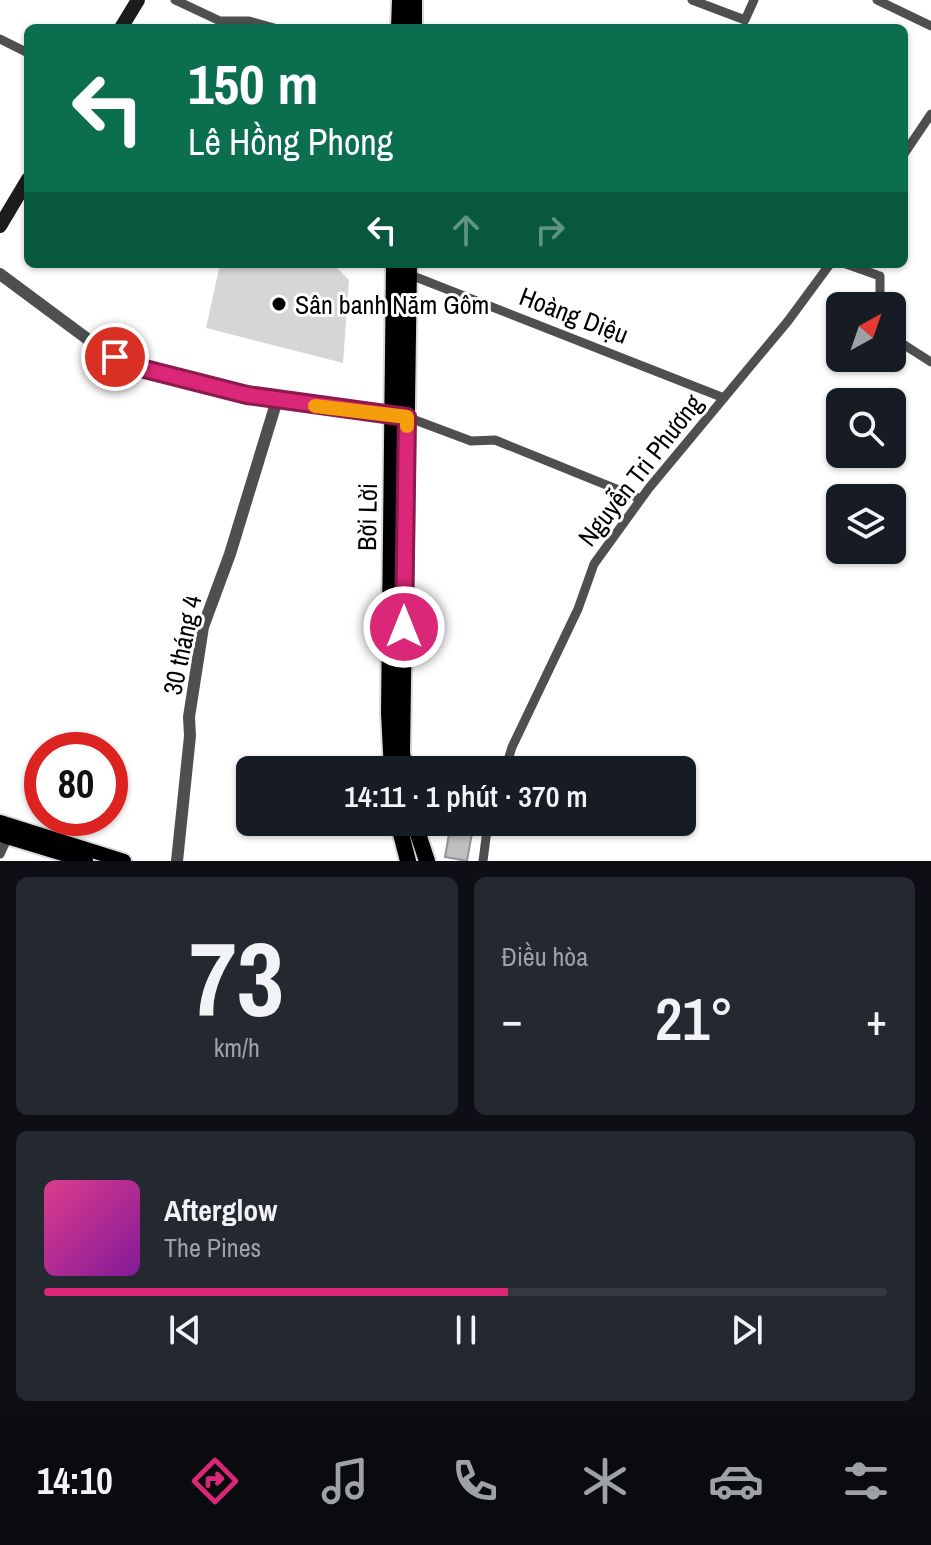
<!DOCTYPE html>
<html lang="vi">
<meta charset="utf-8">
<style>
body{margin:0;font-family:"Archivo Narrow",sans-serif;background:#242831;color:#f1f3f6;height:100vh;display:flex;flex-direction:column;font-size:30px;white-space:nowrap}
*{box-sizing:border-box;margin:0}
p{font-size:26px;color:#9ea1a6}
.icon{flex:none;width:44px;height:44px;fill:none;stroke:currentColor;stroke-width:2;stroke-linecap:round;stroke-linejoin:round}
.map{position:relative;height:861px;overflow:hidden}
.side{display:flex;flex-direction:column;gap:16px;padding:16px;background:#0d0f14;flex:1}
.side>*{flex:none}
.guide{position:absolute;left:24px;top:24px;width:884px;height:244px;border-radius:12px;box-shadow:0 2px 6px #0004;background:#0b6e4f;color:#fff;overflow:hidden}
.needle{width:52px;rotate:40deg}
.tools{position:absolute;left:826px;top:292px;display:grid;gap:16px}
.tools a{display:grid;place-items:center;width:80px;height:80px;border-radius:12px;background:#171b24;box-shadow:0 2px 6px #0004;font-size:40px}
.speed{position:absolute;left:24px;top:732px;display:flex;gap:16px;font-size:40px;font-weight:700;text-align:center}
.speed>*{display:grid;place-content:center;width:104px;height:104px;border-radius:50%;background:#171b24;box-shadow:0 2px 6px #0004;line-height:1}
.speed .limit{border:12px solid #d22;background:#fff;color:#111}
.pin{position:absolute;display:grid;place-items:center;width:68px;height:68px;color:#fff;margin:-34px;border:4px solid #fff;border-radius:50%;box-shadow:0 2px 8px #0007}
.me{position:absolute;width:88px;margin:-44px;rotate:0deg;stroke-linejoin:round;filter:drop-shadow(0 0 6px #0008)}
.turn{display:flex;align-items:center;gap:28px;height:168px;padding:0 32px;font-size:36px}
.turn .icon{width:104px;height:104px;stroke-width:2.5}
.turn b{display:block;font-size:56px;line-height:68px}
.lanes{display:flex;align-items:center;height:76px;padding:0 32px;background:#0003;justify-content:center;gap:40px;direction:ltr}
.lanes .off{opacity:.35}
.big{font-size:60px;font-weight:600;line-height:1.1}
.side .card{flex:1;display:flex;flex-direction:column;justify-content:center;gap:12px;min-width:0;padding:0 28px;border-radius:12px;background:#242831}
.side .dial{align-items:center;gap:0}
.dial b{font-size:104px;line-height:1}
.song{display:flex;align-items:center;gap:24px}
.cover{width:96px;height:96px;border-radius:12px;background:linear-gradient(135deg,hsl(330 70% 55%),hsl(290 70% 35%))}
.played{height:8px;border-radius:4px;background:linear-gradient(90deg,#db2777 55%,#363941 55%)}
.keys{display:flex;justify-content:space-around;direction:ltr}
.heat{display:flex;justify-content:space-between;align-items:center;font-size:44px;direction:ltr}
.side .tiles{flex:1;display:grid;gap:16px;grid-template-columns:1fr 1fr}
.card:last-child{grid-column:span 2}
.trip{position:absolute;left:236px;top:756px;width:460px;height:80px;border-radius:12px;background:#171b24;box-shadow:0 2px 6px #0004;font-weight:600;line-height:80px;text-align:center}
.tab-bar{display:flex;height:128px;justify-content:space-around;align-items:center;background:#090b0e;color:#9ea1a6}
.tab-bar .icon{width:56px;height:56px}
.tab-bar .active{color:#db2777}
.tab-bar b{font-size:36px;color:#f1f3f6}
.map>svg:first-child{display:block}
.green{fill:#d6d6d6}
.building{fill:#bfbfbf;stroke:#939393;stroke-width:2}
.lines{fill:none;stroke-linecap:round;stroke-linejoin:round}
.primary-casing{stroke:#dbdbdb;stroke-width:18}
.trunk-casing{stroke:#dbdbdb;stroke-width:20}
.minor{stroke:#4f4f4f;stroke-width:9}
.tertiary{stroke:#4f4f4f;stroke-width:12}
.secondary{stroke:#1c1c1c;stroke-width:14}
.primary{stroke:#000;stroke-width:14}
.trunk{stroke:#000;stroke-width:16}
.route-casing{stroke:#8e194d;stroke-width:20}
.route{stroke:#db2777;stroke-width:14}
.slow{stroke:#f59e0b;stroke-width:14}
.poi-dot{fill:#000;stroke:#fff;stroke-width:3}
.labels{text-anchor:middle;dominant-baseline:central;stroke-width:6;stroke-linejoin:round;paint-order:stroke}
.poi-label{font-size:26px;fill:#000;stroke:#fff;text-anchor:start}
.street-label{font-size:26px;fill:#000;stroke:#fff}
</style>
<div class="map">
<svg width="931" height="861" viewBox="0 0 931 861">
<rect width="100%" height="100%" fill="#fff"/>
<path class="green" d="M220 264H333L349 280 343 363 206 328Z"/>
<path class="building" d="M451 822H474L467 861 445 857Z"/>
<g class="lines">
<defs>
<path id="primary" d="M0 822 124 861
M0 835 86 861"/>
<path id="trunk" d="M399 28 400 0
M414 28V0
M392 770 389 713 394 264
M405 770 402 753 409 264
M398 822 408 861
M414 822 427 861"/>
</defs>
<use href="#primary" class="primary-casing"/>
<use href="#trunk" class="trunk-casing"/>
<path class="minor" d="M175 0 220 21H249L274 28
M692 0 745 20 754 0
M877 0 931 26
M0 39 28 53
M904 154 931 114
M846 264 877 275
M408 274 724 398
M880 276V306
M892 337 931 362
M407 417 471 441 495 440 641 499
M505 770 512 747 578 609 594 564 649 488 788 321 830 264
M0 854 8 837
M483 861 488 822"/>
<path class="tertiary" d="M0 274 101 349 129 365 247 395 392 417
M177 861 190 736 189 717 203 627 230 554 277 400"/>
<path class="secondary" d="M121 28 138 0
M0 226 28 179"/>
<use href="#primary" class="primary"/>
<use href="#trunk" class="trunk"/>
</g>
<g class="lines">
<defs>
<path id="route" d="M115 357 129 365 247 395 407 417 404 627"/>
</defs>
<use href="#route" class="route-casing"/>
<use href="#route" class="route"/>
<path class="slow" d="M315 406 407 417V426"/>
</g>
<circle class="poi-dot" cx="279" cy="304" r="8"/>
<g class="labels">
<g class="poi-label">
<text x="295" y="304">Sân banh Năm Gôm</text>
</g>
<g class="street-label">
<text transform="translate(574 315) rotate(21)">Hoàng Diệu</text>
<text transform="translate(640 470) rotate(-52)">Nguyễn Tri Phương</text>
<text transform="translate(367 517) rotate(-89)">Bời Lời</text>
<text transform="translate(182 645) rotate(-78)">30 tháng 4</text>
</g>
</g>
</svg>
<div class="tools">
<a><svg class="needle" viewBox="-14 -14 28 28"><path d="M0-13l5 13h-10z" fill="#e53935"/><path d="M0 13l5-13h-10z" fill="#9ea1a6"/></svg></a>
<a><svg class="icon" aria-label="search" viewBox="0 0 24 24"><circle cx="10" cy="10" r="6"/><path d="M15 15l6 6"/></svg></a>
<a><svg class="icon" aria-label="layers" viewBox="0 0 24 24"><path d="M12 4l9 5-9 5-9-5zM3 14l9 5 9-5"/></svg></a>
</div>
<div class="speed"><div class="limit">80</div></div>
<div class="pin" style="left:115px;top:357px;background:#d93025"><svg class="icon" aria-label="arrive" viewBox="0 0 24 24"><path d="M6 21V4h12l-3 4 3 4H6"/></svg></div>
<svg class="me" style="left:404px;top:627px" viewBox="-20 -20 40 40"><circle r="17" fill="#db2777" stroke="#fff" stroke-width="3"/><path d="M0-11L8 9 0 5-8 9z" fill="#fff"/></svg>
<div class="trip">14:11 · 1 phút · 370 m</div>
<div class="guide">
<div class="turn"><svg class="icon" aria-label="left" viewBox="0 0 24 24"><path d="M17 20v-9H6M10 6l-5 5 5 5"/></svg><div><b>150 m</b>Lê Hồng Phong</div></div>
<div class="lanes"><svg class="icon" aria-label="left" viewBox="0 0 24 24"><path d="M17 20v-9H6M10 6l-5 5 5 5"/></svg><svg class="icon off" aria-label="ahead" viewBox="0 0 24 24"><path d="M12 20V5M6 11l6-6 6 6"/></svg><svg class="icon off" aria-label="right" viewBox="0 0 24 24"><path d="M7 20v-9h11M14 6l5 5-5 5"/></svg></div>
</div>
</div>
<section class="side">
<div class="tiles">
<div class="card dial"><b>73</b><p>km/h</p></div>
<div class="card"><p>Điều hòa</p>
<div class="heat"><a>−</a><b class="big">21°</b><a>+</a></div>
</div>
<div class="card">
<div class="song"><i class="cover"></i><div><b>Afterglow</b><p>The Pines</p></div></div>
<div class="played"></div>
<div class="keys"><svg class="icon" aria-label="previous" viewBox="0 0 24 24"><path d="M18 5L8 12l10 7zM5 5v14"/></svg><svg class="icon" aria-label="pause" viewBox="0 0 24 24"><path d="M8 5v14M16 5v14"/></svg><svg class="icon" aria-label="next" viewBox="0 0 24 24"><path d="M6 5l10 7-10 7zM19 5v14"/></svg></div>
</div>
</div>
</section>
<nav class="tab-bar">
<b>14:10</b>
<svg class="icon active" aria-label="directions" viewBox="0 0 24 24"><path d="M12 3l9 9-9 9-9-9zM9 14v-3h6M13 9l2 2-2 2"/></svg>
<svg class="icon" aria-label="music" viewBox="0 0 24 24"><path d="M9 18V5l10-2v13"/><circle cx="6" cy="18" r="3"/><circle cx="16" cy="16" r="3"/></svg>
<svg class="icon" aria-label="phone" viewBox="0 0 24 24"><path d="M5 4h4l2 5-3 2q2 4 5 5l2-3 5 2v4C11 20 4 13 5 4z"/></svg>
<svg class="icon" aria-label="climate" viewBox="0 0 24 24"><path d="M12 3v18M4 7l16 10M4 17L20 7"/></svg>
<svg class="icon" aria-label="car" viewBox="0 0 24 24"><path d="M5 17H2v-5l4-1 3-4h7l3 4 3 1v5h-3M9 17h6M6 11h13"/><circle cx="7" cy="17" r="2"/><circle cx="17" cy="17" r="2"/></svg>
<svg class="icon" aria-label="filters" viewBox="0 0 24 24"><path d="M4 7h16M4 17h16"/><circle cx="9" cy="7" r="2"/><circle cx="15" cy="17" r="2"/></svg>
</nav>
